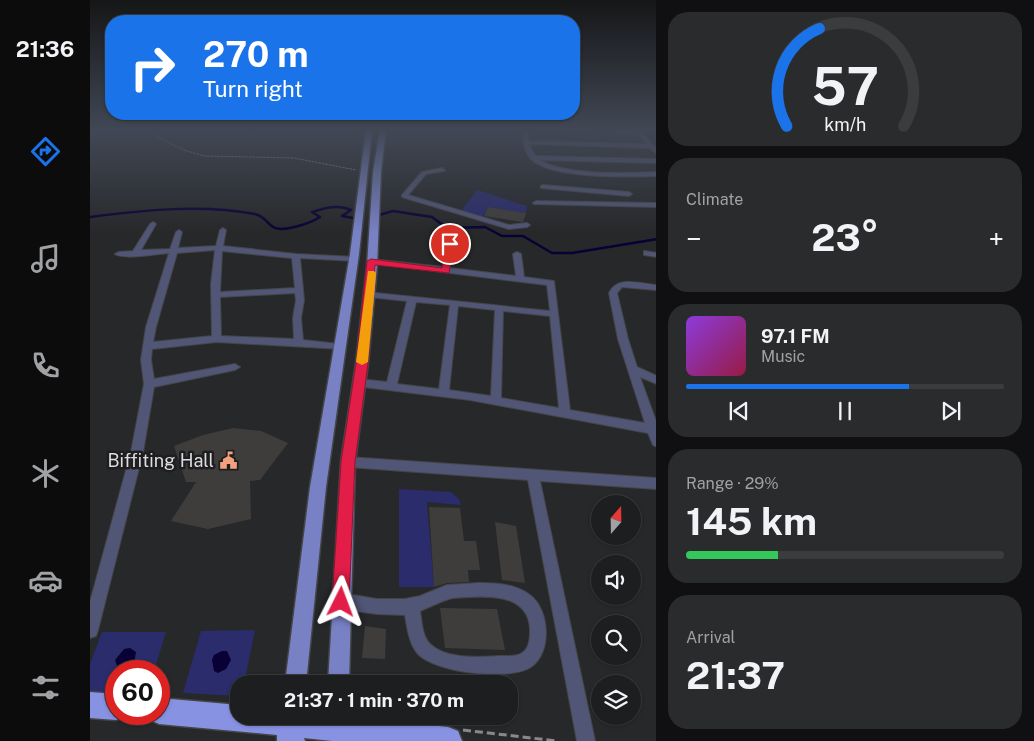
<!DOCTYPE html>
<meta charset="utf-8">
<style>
body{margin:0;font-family:"Public Sans",sans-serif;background:#2a2b2d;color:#f1f3f6;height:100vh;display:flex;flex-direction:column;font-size:19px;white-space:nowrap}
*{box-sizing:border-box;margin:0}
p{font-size:16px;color:#a0a2a5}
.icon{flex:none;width:28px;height:28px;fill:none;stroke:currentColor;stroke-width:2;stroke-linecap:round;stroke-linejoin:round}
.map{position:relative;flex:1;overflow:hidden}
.details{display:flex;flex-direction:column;gap:12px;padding:12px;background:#101012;width:378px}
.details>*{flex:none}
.hud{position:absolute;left:15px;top:15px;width:475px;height:105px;border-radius:20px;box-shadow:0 1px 4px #0004,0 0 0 1px #3b3c3e;background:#1a73e8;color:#fff;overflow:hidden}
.needle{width:32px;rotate:20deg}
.buttons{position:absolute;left:501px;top:495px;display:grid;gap:10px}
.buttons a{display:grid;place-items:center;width:50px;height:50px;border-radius:50%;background:#1d1e20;box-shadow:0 1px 4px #0004,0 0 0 1px #3b3c3e;font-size:25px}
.speed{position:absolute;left:15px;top:660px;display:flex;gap:10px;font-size:25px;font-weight:700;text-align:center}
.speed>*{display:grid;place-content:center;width:65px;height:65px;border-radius:50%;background:#1d1e20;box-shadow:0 1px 4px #0004,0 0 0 1px #3b3c3e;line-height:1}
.speed .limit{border:8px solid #d22;background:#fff;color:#111}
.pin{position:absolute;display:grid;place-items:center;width:42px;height:42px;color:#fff;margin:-21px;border:2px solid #fff;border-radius:50%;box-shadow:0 1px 5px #0007}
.me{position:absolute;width:55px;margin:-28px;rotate:3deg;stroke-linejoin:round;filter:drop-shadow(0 0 4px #0008)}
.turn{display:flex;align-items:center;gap:18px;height:105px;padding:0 15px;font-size:22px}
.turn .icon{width:65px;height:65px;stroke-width:2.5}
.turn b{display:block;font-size:35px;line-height:42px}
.big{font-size:38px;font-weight:700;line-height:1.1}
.details .tile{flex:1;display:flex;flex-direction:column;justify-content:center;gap:8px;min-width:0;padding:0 18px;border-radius:20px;background:#2a2b2d}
.details .dial{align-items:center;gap:0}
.dial svg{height:130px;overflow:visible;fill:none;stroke:#3b3c3e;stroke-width:7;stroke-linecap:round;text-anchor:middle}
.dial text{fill:#f1f3f6;stroke:none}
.song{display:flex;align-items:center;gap:15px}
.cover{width:60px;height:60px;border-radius:8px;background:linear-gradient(135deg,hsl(270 70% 55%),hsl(340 70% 35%))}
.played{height:5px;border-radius:2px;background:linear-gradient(90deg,#1a73e8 70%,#3b3c3e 70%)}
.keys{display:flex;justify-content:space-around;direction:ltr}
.heat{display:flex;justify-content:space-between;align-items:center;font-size:28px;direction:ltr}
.charge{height:8px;border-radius:4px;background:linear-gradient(90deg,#34c759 29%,#3b3c3e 0)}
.trip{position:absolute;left:140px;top:675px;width:288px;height:50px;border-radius:20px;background:#1d1e20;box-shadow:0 1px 4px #0004,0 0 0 1px #3b3c3e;font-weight:700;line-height:50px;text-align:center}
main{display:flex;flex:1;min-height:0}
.tab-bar{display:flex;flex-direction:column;width:90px;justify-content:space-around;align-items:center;background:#0c0c0d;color:#a0a2a5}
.tab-bar .icon{width:35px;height:35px}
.tab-bar .current{color:#1a73e8}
.tab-bar b{font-size:22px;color:#f1f3f6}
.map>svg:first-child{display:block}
.green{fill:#2a2c6c}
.water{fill:#090135}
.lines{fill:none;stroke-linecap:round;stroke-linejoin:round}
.stream{stroke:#090135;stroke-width:2.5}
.building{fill:#3f3d3c}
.minor-casing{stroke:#444547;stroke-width:2}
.major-casing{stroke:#444547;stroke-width:3}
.highway-casing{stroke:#444547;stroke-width:3}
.path-far1{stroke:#89898b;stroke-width:1;stroke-dasharray:2.5 1;stroke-linecap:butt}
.path{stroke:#89898b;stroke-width:3;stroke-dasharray:8 4;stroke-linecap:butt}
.minor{fill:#515576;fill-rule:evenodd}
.major{fill:#7881c4;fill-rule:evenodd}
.highway{fill:#8892e3;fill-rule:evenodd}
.route{fill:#e11d48;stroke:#92132f}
.slow{fill:#f59e0b}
.labels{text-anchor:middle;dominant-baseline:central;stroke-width:5;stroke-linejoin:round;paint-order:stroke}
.poi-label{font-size:18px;fill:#dddddf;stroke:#1e1e20;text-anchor:end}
</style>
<main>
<nav class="tab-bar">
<b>21:36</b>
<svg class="icon current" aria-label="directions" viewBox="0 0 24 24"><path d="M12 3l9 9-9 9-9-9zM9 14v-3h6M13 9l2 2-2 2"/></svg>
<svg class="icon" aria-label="music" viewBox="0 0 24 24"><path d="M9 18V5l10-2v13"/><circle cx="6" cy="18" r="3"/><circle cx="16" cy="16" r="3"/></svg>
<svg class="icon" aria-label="phone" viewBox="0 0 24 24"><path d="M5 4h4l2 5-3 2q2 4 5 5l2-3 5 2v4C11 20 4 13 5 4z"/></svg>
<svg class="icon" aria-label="climate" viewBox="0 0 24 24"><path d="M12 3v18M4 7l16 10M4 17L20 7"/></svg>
<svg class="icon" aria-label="car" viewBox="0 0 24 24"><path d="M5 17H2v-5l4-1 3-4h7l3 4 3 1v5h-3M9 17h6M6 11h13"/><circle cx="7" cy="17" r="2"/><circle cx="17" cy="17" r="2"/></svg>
<svg class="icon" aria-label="filters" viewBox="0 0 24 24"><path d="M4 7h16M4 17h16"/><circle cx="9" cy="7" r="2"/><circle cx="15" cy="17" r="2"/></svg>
</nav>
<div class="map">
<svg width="567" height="741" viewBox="0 0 567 741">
<rect width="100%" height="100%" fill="#27282a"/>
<path class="green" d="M387 190 437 206 436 213 398 207 393 217 370 212Z
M309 489 361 492 369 499 371 505 337 502 344 587H309Z
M165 630 154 684H149V696L93 693 111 631Z
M12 632H76L64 671H26V692H0V664Z"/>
<path class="water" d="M40 648 46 652 44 663 40 668 28 669 25 660 34 649Z
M132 651H137L141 660 136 669 128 673 124 671 122 660 124 655Z"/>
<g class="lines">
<path class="stream" d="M289 215 303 211 342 217 357 228 395 227 412 236H433L462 253H482L567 239
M0 217C53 210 112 204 165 214 174 216 176 222 183 227 192 233 221 223 230 217L222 212C235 208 248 204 261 210L252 216 263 218"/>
</g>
<path class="building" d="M398 207 424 211 436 213 433 222H432L394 216Z
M143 428 171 431 198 443 170 480 160 481 161 519 118 529 81 521 106 482H96L84 446 113 435Z
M339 507 370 508 374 541H386L390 570H378L379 582 357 583 344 587Z
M405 522 426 526 435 583 412 580Z
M350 608 407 609 415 650 355 648Z
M275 626 296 629 295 659 272 658Z"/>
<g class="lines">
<defs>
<path id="minor" d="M433 130H437L439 141 557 144 547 133 486 131 484 130H549L567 149V154L559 148 439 144 445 156 567 159V163L449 160C478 176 534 173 567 172V176C539 177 461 179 441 159 434 152 433 139 433 130Z
M352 168 355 170 354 171 336 174 318 195 419 225 437 223 440 225 437 227 419 229 312 197V195L332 172Z
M453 185 539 192 542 194 539 196 451 188V186Z
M446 201 567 203V207L444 204 443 203Z
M63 222 66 224 51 250 80 249 86 232 89 230 92 232 88 248 126 246 130 230 133 228 136 230 133 246 206 254 265 257 269 259 265 261 210 258 214 300 211 318 213 340 249 344 254 347 252 349 127 342 62 349 61 360 64 379 145 364 150 367 145 370 64 387 53 452 8 630 6 636 0 638V602L41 452 54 384 51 360 56 327 79 253C67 254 34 260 25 254L29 252 43 251 60 224ZM125 250 121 284 122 336 63 342 66 327 87 253ZM132 251 202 258 205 288 130 292ZM205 293 206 300 203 318 204 339 131 336 130 297Z
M357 242 364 244 360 268 426 276 423 254 427 252 431 254 434 277 464 281 480 410 555 423 528 339 519 293C528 275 549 284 567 285V290L532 287 527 293 538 339 547 367 567 376V384L550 377 567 424V447L563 445 558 433 380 400 265 386 264 383 265 380 269 379 297 382 317 301 279 297 275 294 276 292 460 311 457 285 281 263 277 261 281 259 353 267ZM326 302 360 305 349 389 307 384ZM368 306 405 310 401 396 359 390ZM413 311 460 316 469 408 411 398Z
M554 251 567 253V257L554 255Z
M258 457 567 478V489L450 481 505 741H487L438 480 258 467 254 466 252 462 254 458Z
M389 583C407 583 425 584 440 595 460 610 462 653 441 667 420 681 346 673 328 654 319 644 317 627 315 615L287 614 251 609 246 606 243 601 246 596 251 593 287 599H315L330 596 357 585ZM362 598C390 596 438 590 440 629 440 637 440 648 432 653 426 657 417 656 410 656 388 657 357 660 340 644 332 636 332 622 330 611L353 601Z"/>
<path id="major" d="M276 130H282L269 254 236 487 216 684H195L220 487 260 254Z
M290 130H296L291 172 287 266 278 363 265 462 259 684H238L251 462 266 363 277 266 283 172Z"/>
<path id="highway" d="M0 692 26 694V714H36L35 716 26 720 0 718Z
M69 698 149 705V716H258L358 727 368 731 372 741H242L214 738 215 741H187V735L69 724 60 720 57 714H69Z"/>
</defs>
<use href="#minor" class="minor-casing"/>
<use href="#major" class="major-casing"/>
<use href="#highway" class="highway-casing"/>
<path class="path-far1" d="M65 136 94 150 114 156 204 158 266 170"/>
<path class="path" d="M373 730 467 741"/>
<use href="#minor" class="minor"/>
<use href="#major" class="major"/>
<use href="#highway" class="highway"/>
</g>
<linearGradient id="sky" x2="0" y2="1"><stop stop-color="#151617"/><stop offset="0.56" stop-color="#414855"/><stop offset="1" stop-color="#414855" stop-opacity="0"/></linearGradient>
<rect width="567" height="233" fill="url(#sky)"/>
<path class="route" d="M360 241 364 244 359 273 285 265 278 363 265 462 259 602 257 608 251 610 245 608 242 602 251 462 266 363 277 261 281 259 352 268 356 244Z"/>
<path class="slow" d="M278 271H284L286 273 278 362 272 365 266 362Z"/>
<defs>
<symbol id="civic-bare" viewBox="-9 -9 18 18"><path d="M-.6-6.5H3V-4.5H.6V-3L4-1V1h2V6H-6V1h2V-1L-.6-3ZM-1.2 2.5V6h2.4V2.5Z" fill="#f1a17d" stroke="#1e1e20" stroke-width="2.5" paint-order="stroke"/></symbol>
</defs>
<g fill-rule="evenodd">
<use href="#civic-bare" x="126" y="448" width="25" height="25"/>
</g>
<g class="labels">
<g class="poi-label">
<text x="124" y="460">Biffiting Hall</text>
</g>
</g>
</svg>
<div class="buttons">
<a><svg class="needle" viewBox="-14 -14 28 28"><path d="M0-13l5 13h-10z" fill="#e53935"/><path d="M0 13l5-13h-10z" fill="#a0a2a5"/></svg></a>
<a><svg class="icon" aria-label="sound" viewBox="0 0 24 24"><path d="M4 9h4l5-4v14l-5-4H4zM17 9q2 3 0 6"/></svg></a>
<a><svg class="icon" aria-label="search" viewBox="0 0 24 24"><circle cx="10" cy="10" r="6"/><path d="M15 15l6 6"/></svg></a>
<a><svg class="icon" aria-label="layers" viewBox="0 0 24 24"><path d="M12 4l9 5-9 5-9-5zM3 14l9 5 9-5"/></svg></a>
</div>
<div class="speed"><div class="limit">60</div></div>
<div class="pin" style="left:360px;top:244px;background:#d93025"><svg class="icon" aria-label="arrive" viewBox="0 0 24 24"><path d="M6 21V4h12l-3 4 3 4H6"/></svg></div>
<svg class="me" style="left:251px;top:602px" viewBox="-20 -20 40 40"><path d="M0-17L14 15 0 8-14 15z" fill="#e11d48" stroke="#fff" stroke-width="4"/></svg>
<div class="trip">21:37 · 1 min · 370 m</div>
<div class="hud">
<div class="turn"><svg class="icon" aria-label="right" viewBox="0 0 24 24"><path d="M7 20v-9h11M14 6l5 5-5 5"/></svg><div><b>270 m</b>Turn right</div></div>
</div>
</div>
<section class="details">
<div class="tile dial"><svg viewBox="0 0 100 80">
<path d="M14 69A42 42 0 1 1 86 69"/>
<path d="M14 69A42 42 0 0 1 34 9" stroke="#1a73e8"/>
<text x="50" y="56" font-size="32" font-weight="700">57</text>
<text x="50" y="72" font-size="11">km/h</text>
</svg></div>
<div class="tile"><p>Climate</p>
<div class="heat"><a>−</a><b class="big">23°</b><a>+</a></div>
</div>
<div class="tile">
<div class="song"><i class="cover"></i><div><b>97.1 FM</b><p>Music</p></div></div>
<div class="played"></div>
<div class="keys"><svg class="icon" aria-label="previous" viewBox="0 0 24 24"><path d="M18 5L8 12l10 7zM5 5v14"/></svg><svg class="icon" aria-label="pause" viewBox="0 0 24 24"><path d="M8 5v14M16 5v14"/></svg><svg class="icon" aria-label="next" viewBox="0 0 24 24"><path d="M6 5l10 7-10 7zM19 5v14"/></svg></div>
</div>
<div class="tile"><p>Range · 29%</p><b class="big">145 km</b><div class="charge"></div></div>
<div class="tile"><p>Arrival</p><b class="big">21:37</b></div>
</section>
</main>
